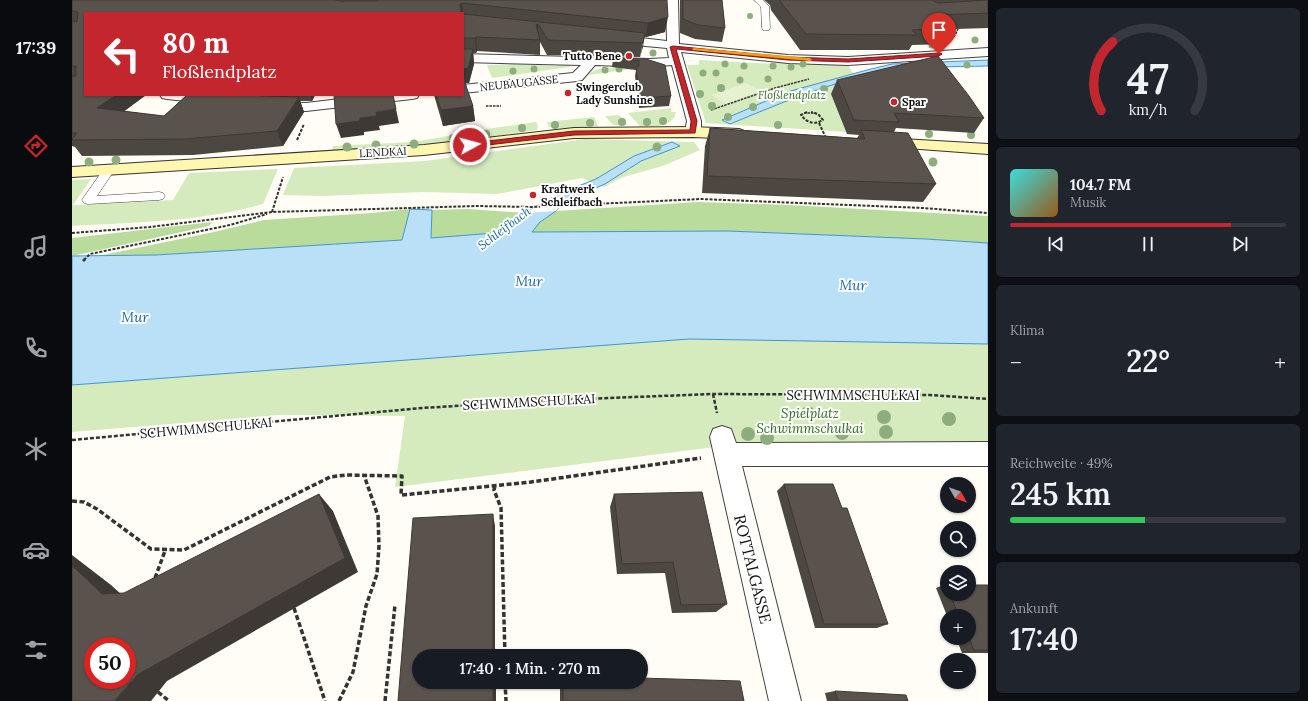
<!DOCTYPE html>
<html lang="de">
<meta charset="utf-8">
<style>
body{margin:0;font-family:Lora,serif;background:#20242c;color:#f1f3f6;height:100vh;display:flex;flex-direction:column;font-size:15px;white-space:nowrap}
*{box-sizing:border-box;margin:0}
p{font-size:13px;color:#9ea1a6}
.icon{flex:none;width:22px;height:22px;fill:none;stroke:currentColor;stroke-width:2;stroke-linecap:round;stroke-linejoin:round}
.map{position:relative;flex:1;overflow:hidden}
.details{display:flex;flex-direction:column;gap:8px;padding:8px;background:#0d0f14;width:320px}
.details>*{flex:none}
.guide{position:absolute;left:12px;top:12px;width:380px;height:84px;border-radius:0px;box-shadow:0 1px 3px #0004;background:#c4262e;color:#fff;overflow:hidden}
.needle{width:26px;rotate:130deg}
.tools{position:absolute;left:868px;top:477px;display:grid;gap:8px}
.tools a{display:grid;place-items:center;width:36px;height:36px;border-radius:50%;background:#171b24;box-shadow:0 1px 3px #0004;font-size:20px}
.speed{position:absolute;left:12px;top:637px;display:flex;gap:8px;font-size:20px;font-weight:700;text-align:center}
.speed>*{display:grid;place-content:center;width:52px;height:52px;border-radius:50%;background:#171b24;box-shadow:0 1px 3px #0004;line-height:1}
.speed .limit{border:6px solid #d22;background:#fff;color:#111}
.pin{position:absolute;display:grid;place-items:center;width:34px;height:34px;color:#fff;margin:-41px -17px;border-radius:50% 50% 50% 0;rotate:-45deg;box-shadow:0 0 4px #0007}
.pin .icon{rotate:45deg}
.me{position:absolute;width:44px;margin:-22px;rotate:83deg;stroke-linejoin:round;filter:drop-shadow(0 0 3px #0008)}
.turn{display:flex;align-items:center;gap:14px;height:84px;padding:0 12px;font-size:18px}
.turn .icon{width:52px;height:52px;stroke-width:2.5}
.turn b{display:block;font-size:28px;line-height:34px}
.big{font-size:30px;font-weight:600;line-height:1.1}
.details .widget{flex:1;display:flex;flex-direction:column;justify-content:center;gap:6px;min-width:0;padding:0 14px;border-radius:6px;background:#20242c}
.details .dial{align-items:center;gap:0}
.dial svg{height:104px;overflow:visible;fill:none;stroke:#363941;stroke-width:7;stroke-linecap:round;text-anchor:middle}
.dial text{fill:#f1f3f6;stroke:none}
.song{display:flex;align-items:center;gap:12px}
.cover{width:48px;height:48px;border-radius:6px;background:linear-gradient(135deg,hsl(180 70% 55%),hsl(30 70% 35%))}
.played{height:4px;border-radius:2px;background:linear-gradient(90deg,#c4262e 80%,#363941 80%)}
.keys{display:flex;justify-content:space-around;direction:ltr}
.heat{display:flex;justify-content:space-between;align-items:center;font-size:22px;direction:ltr}
.charge{height:6px;border-radius:3px;background:linear-gradient(90deg,#34c759 49%,#363941 0)}
.trip{position:absolute;left:340px;top:649px;width:236px;height:40px;border-radius:20px;background:#171b24;box-shadow:0 1px 3px #0004;font-weight:600;line-height:40px;text-align:center}
main{display:flex;flex:1;min-height:0}
.tab-bar{display:flex;flex-direction:column;width:72px;justify-content:space-around;align-items:center;background:#090b0e;color:#9ea1a6}
.tab-bar .icon{width:28px;height:28px}
.tab-bar .on{color:#c4262e}
.tab-bar b{font-size:18px;color:#f1f3f6}
.map>svg:first-child{display:block}
.green{fill:#d5ebbd}
.forest{fill:#b9dc9c}
.pitch{fill:#e6f2cf}
.water{fill:#b9e0f7;stroke:#3f96cf}
.pier{fill:#fffdf5}
.lines{fill:none;stroke-linecap:round;stroke-linejoin:round}
.service-casing{stroke:#444;stroke-width:1}
.minor-casing{stroke:#444;stroke-width:2}
.secondary-casing{stroke:#333;stroke-width:2}
.path-far3{stroke:#333;stroke-width:1.5;stroke-dasharray:2.5 1;stroke-linecap:butt}
.path-far2{stroke:#333;stroke-width:2;stroke-dasharray:3 1.5;stroke-linecap:butt}
.path-far1{stroke:#333;stroke-width:2.5;stroke-dasharray:4 2;stroke-linecap:butt}
.path{stroke:#333;stroke-width:3.5;stroke-dasharray:5 2.5;stroke-linecap:butt}
.service{fill:#fff;fill-rule:evenodd}
.minor{fill:#fff;fill-rule:evenodd}
.secondary{fill:#fff6b0;fill-rule:evenodd}
.tree{fill:#8dad7f}
.wall{fill:#4d4742}
.shaded-wall{fill:#3f3936}
.building{fill:#5a524d;stroke:#3f3936;fill-rule:evenodd}
.route{fill:#c4262e;stroke:#7f191e}
.slow{fill:#f59e0b}
.poi-dot{fill:#c4262e;stroke:#fff;stroke-width:1.5}
.labels{text-anchor:middle;dominant-baseline:central;stroke-width:4;stroke-linejoin:round;paint-order:stroke}
.far-poi-label{font-size:11px;font-weight:bold;fill:#111;stroke:#fff;text-anchor:start}
.far-street-label{font-size:11px;fill:#111;stroke:#fff}
.far-park-label{font-size:11px;font-style:italic;fill:#2f6b1f;stroke:#fff}
.far-water-label{font-size:12px;font-style:italic;fill:#1768a6;stroke:#fff}
.street-label{font-size:13px;fill:#111;stroke:#fff}
.park-label{font-size:13px;font-style:italic;fill:#2f6b1f;stroke:#fff}
.water-label{font-size:14px;font-style:italic;fill:#1768a6;stroke:#fff}
.near-street-label{font-size:16px;fill:#111;stroke:#fff}
</style>
<main>
<nav class="tab-bar">
<b>17:39</b>
<svg class="icon on" aria-label="directions" viewBox="0 0 24 24"><path d="M12 3l9 9-9 9-9-9zM9 14v-3h6M13 9l2 2-2 2"/></svg>
<svg class="icon" aria-label="music" viewBox="0 0 24 24"><path d="M9 18V5l10-2v13"/><circle cx="6" cy="18" r="3"/><circle cx="16" cy="16" r="3"/></svg>
<svg class="icon" aria-label="phone" viewBox="0 0 24 24"><path d="M5 4h4l2 5-3 2q2 4 5 5l2-3 5 2v4C11 20 4 13 5 4z"/></svg>
<svg class="icon" aria-label="climate" viewBox="0 0 24 24"><path d="M12 3v18M4 7l16 10M4 17L20 7"/></svg>
<svg class="icon" aria-label="car" viewBox="0 0 24 24"><path d="M5 17H2v-5l4-1 3-4h7l3 4 3 1v5h-3M9 17h6M6 11h13"/><circle cx="7" cy="17" r="2"/><circle cx="17" cy="17" r="2"/></svg>
<svg class="icon" aria-label="filters" viewBox="0 0 24 24"><path d="M4 7h16M4 17h16"/><circle cx="9" cy="7" r="2"/><circle cx="15" cy="17" r="2"/></svg>
</nav>
<div class="map">
<svg width="916" height="701" viewBox="0 0 916 701">
<rect width="100%" height="100%" fill="#fffdf5"/>
<path class="green" d="M627 60 703 64 702 60 776 65 789 87 759 94 774 132 634 123 615 65H627Z
M443 64 484 66 487 64 497 65 498 67 420 78 415 65Z
M553 66 575 67 516 75 517 73 526 69Z
M599 108V112H604C600 129 582 126 568 126L556 113Z
M547 115 553 121 555 125H541L533 116Z
M522 117 526 126 482 129 476 126 475 122Z
M464 122 466 126 465 130 404 139 400 131Z
M387 134 389 141 336 147 260 151 261 146 342 142Z
M513 139 622 142 628 150 591 166 551 177 532 187 510 178 425 194 352 192 250 196 211 195 222 168 353 161Z
M206 169 191 204C129 222 63 222 0 226V180L19 179 1 205 101 200 117 173Z
M617 339 916 344V447L659 445 323 487 333 416 207 415 0 432V385Z"/>
<path class="forest" d="M626 202 717 205 916 216V243L854 239 656 231 460 232 468 222 484 211Z
M338 209 330 240 84 255H31L142 232 192 220 300 213Z
M396 209 453 213 435 232 359 238 360 210Z
M140 222 137 226 0 256V238Z"/>
<path class="pitch" d="M674 83 688 91 654 104 639 95Z"/>
<path class="water" d="M916 60V66C880 67 842 66 807 73 755 83 707 104 658 124L650 120 715 92 795 70 820 64Z
M600 142 608 146 569 161 533 184 494 201 484 211 468 222 460 232 656 231 854 239 916 243V344L617 339 0 385V256L84 255 330 240 338 209 360 210 359 238 435 232 453 213 486 194 524 179 562 156Z"/>
<path class="pier" d="M492 203 484 211 453 213 468 204Z"/>
<g class="lines">
<defs>
<path id="service" d="M682 0H691L697 6 698 28 697 30H691L690 28 689 7Z
M37 166 43 169 25 196 87 192 91 193 93 196 91 199 87 200 16 204 12 203 10 200 12 197 33 167Z"/>
<path id="minor" d="M594 0H606L607 44 716 55 776 57 916 48V56L776 65 716 63 609 52 629 121V132L626 135 621 137 616 135 613 132 615 121 600 65 577 67 523 65 510 80 505 81 391 93V85L501 73 509 65 391 62V54L577 59 597 58 595 48 542 43 538 42 536 39 538 36 542 35 595 41Z
M88 95H135L147 97 149 100 147 103 142 104 95 99 90 98Z
M302 95H347L345 98 340 99 234 111 200 110 195 109 193 106 195 103 200 102 234 103Z
M650 426 659 429 664 443 916 442V466H670L729 701H697L638 437 641 429Z"/>
<path id="secondary" d="M621 127 667 129 672 131 675 134 672 137 667 139 621 137 502 138 352 155 0 177V167L352 145 502 128Z
M813 138 916 144V154L807 146 805 143 807 140Z"/>
</defs>
<use href="#service" class="service-casing"/>
<use href="#minor" class="minor-casing"/>
<use href="#secondary" class="secondary-casing"/>
<path class="path-far3" d="M882 37 886 29
M414 106H429
M639 110 703 88 737 79
M732 113H744"/>
<path class="path-far2" d="M735 112 729 115C735 123 743 125 751 120L746 114 739 112
M747 123 754 138
M225 140 232 124
M200 212 211 177
M0 233 78 227 200 212 405 206 459 207 629 199 851 208 916 213
M12 260 18 254 158 225 195 214"/>
<path class="path-far1" d="M11 261 13 259
M641 394 645 413
M0 440 350 408 484 400 641 394 858 395 916 399"/>
<path class="path" d="M423 486 422 490 429 508 433 656
M0 501 12 502 25 509 79 549 112 550 258 477 274 475 330 476 329 495 459 482 629 458
M83 578 93 551
M222 608 253 701
M433 682 434 701
M86 692 97 701
M267 701 281 672 294 606 305 574 307 546 306 516 292 475
M313 701 323 605"/>
<use href="#service" class="service"/>
<use href="#minor" class="minor"/>
<use href="#secondary" class="secondary"/>
</g>
<g class="tree">
<circle cx="678" cy="16" r="3"/>
<circle cx="903" cy="40" r="3.5"/>
<circle cx="860" cy="45" r="3.5"/>
<circle cx="581" cy="53" r="3.5"/>
<circle cx="653" cy="64" r="3.5"/>
<circle cx="731" cy="64" r="3.5"/>
<circle cx="895" cy="65" r="3.5"/>
<circle cx="672" cy="66" r="3.5"/>
<circle cx="701" cy="66" r="3.5"/>
<circle cx="719" cy="67" r="3.5"/>
<circle cx="462" cy="69" r="3.5"/>
<circle cx="547" cy="69" r="3.5"/>
<circle cx="533" cy="70" r="3.5"/>
<circle cx="441" cy="71" r="3.5"/>
<circle cx="631" cy="73" r="3.5"/>
<circle cx="644" cy="73" r="3.5"/>
<circle cx="696" cy="79" r="3.5"/>
<circle cx="668" cy="80" r="3.5"/>
<circle cx="649" cy="88" r="4"/>
<circle cx="752" cy="89" r="4"/>
<circle cx="628" cy="94" r="4"/>
<circle cx="703" cy="97" r="4"/>
<circle cx="640" cy="106" r="4"/>
<circle cx="681" cy="107" r="4"/>
<circle cx="656" cy="117" r="4"/>
<circle cx="591" cy="121" r="4"/>
<circle cx="550" cy="122" r="4"/>
<circle cx="575" cy="122" r="4"/>
<circle cx="518" cy="123" r="4"/>
<circle cx="483" cy="125" r="4"/>
<circle cx="706" cy="125" r="4"/>
<circle cx="450" cy="128" r="4"/>
<circle cx="414" cy="134" r="4"/>
<circle cx="857" cy="134" r="4"/>
<circle cx="899" cy="135" r="4"/>
<circle cx="381" cy="138" r="4"/>
<circle cx="342" cy="144" r="4.5"/>
<circle cx="304" cy="145" r="4.5"/>
<circle cx="275" cy="147" r="4.5"/>
<circle cx="585" cy="147" r="4.5"/>
<circle cx="44" cy="160" r="4.5"/>
<circle cx="17" cy="162" r="4.5"/>
<circle cx="861" cy="162" r="4.5"/>
<circle cx="736" cy="413" r="7"/>
<circle cx="812" cy="417" r="7"/>
<circle cx="877" cy="419" r="7"/>
<circle cx="814" cy="432" r="7"/>
<circle cx="770" cy="433" r="7"/>
<circle cx="676" cy="434" r="7"/>
<circle cx="695" cy="438" r="7"/>
</g>
<path class="wall" d="M0 0H595L593 32 574 37H572L568 57 475 55 468 42V55L405 51 404 53H401L402 64 397 83H394V87L401 106 403 121 371 126 362 95H391V13H13V95H74L52 111 92 116 115 95H243L240 101H228L232 112 211 146 121 155 10 156 3 147 0 146Z
M608 0H650L653 28 650 42 623 39 608 33Z
M692 0H916V28L884 29 876 44 840 45 837 50H728L699 10 698 5Z
M541 58 574 59 599 96 597 106 567 108 563 76 564 70 540 67Z
M765 80 912 118 902 133 824 128 822 132 864 184 851 202 630 193 633 146 638 128 785 138 787 135 775 134 759 94Z
M712 484 770 508 816 624 805 628H743L705 491Z
M542 494 655 604 644 612 600 613 593 573 545 574 538 507Z
M874 584H875V594H897L916 585V653H890L884 638H897V616H875L864 588Z
M488 682H569L672 701H488Z
M763 691 836 701H755L753 693Z"/>
<path class="shaded-wall" d="M390 3 391 13H389L388 4Z
M596 17 593 32 574 37 576 23Z
M466 24V38L464 25Z
M573 33 571 47 568 57 571 43Z
M404 37 405 51 404 53 403 38Z
M401 49 402 64 397 83H394L395 94 391 84V69Z
M44 95H74L35 124 25 108Z
M238 95H243L240 101Z
M227 97 232 112 211 146 205 131Z
M401 106 403 121 371 126 369 110Z
M324 109 327 123 307 126 308 130 292 132V135L269 138 264 124 288 118 304 112Z
M247 494 261 511 286 572 95 681 79 701H42L65 675Z
M421 514 423 526V656H421Z
M0 555 39 585 61 605 30 594 0 566Z
M421 682H424V701H421Z"/>
<path class="building" d="M0 0H262L268 1H306L307 0H595L596 17 576 23 390 3 388 4 389 13H13V95H44L25 108 92 116 115 95H179L193 96 227 97 205 131 113 139 0 140V139L5 133H0V76H4V66H0V21L5 22 6 12 0 11Z
M611 0H650L653 28 626 25 611 19Z
M707 0H860L866 3 916 0V13L867 15 884 28 840 30 845 35 734 34Z
M391 14 573 33 571 43 476 40 466 24 464 25 468 40 404 37 403 38H391Z
M391 49H401L396 68 391 69Z
M866 56 897 96 912 118 822 113 827 122 782 120 765 80Z
M541 58 574 59 593 65 599 96 568 98 564 67 567 66V61Z
M391 79H393V83L401 106 369 110 364 95H391Z
M262 95H321L324 109 304 112 305 116 288 118V121L264 124Z
M638 128 793 139 789 130 836 133 864 184 635 176Z
M712 484H761L770 508H775L816 624H752Z
M630 492 655 604 609 605 601 562 550 564 542 494Z
M247 494 273 558 65 675 42 701H0V566L7 572 30 594 52 593ZM21 646H55V680H21Z
M421 514V656H347V682H421V701H326L341 518Z
M897 585H916V650H902L897 638V616H887L878 594H897Z
M569 678 668 681 672 701H491V682H569Z
M763 691 834 695 836 701H766Z"/>
<path class="route" d="M601 46 716 57 776 59 867 53 870 54 867 56 776 62 716 60 604 49 625 121 623 133 502 135 398 147 394 145 398 143 502 131 618 130 619 121 598 47Z"/>
<path class="slow" d="M622 48 738 58 740 60 738 61 621 50 620 49Z"/>
<g class="poi-dot">
<circle cx="557" cy="56" r="4"/>
<circle cx="496" cy="93" r="4"/>
<circle cx="822" cy="102" r="4"/>
<circle cx="461" cy="195" r="4"/>
</g>
<g class="labels">
<g class="far-poi-label">
<text x="549" y="56" text-anchor="end">Tutto Bene</text>
<text x="504" y="87">Swingerclub<tspan x="504" dy="13">Lady Sunshine</tspan></text>
<text x="830" y="102">Spar</text>
<text x="469" y="189">Kraftwerk<tspan x="469" dy="13">Schleifbach</tspan></text>
</g>
<g class="far-street-label">
<text transform="translate(447 83) rotate(-6)">NEUBAUGASSE</text>
<text transform="translate(311 152) rotate(-3)">LENDKAI</text>
</g>
<g class="far-park-label">
<text x="720" y="95">Floßlendplatz</text>
</g>
<g class="far-water-label">
<text transform="translate(432 228) rotate(-37)">Schleifbach</text>
</g>
<g class="street-label">
<text x="781" y="395">SCHWIMMSCHULKAI</text>
<text transform="translate(457 402) rotate(-3)">SCHWIMMSCHULKAI</text>
<text transform="translate(134 428) rotate(-5)">SCHWIMMSCHULKAI</text>
</g>
<g class="park-label">
<text x="738" y="413">Spielplatz<tspan x="738" dy="15">Schwimmschulkai</tspan></text>
</g>
<g class="water-label">
<text transform="translate(457 281) rotate(1)">Mur</text>
<text transform="translate(781 285) rotate(1)">Mur</text>
<text x="63" y="317">Mur</text>
</g>
<g class="near-street-label">
<text transform="translate(681 569) rotate(76)">ROTTALGASSE</text>
</g>
</g>
</svg>
<div class="tools">
<a><svg class="needle" viewBox="-14 -14 28 28"><path d="M0-13l5 13h-10z" fill="#e53935"/><path d="M0 13l5-13h-10z" fill="#9ea1a6"/></svg></a>
<a><svg class="icon" aria-label="search" viewBox="0 0 24 24"><circle cx="10" cy="10" r="6"/><path d="M15 15l6 6"/></svg></a>
<a><svg class="icon" aria-label="layers" viewBox="0 0 24 24"><path d="M12 4l9 5-9 5-9-5zM3 14l9 5 9-5"/></svg></a>
<a>+</a>
<a>−</a>
</div>
<div class="speed"><div class="limit">50</div></div>
<div class="pin" style="left:867px;top:54px;background:#d93025"><svg class="icon" aria-label="arrive" viewBox="0 0 24 24"><path d="M6 21V4h12l-3 4 3 4H6"/></svg></div>
<svg class="me" style="left:398px;top:145px" viewBox="-20 -20 40 40"><circle r="17" fill="#c4262e" stroke="#fff" stroke-width="3"/><path d="M0-11L8 9 0 5-8 9z" fill="#fff"/></svg>
<div class="trip">17:40 · 1 Min. · 270 m</div>
<div class="guide">
<div class="turn"><svg class="icon" aria-label="left" viewBox="0 0 24 24"><path d="M17 20v-9H6M10 6l-5 5 5 5"/></svg><div><b>80 m</b>Floßlendplatz</div></div>
</div>
</div>
<section class="details">
<div class="widget dial"><svg viewBox="0 0 100 80">
<path d="M14 69A42 42 0 1 1 86 69"/>
<path d="M14 69A42 42 0 0 1 23 16" stroke="#c4262e"/>
<text x="50" y="56" font-size="32" font-weight="700">47</text>
<text x="50" y="72" font-size="11">km/h</text>
</svg></div>
<div class="widget">
<div class="song"><i class="cover"></i><div><b>104.7 FM</b><p>Musik</p></div></div>
<div class="played"></div>
<div class="keys"><svg class="icon" aria-label="previous" viewBox="0 0 24 24"><path d="M18 5L8 12l10 7zM5 5v14"/></svg><svg class="icon" aria-label="pause" viewBox="0 0 24 24"><path d="M8 5v14M16 5v14"/></svg><svg class="icon" aria-label="next" viewBox="0 0 24 24"><path d="M6 5l10 7-10 7zM19 5v14"/></svg></div>
</div>
<div class="widget"><p>Klima</p>
<div class="heat"><a>−</a><b class="big">22°</b><a>+</a></div>
</div>
<div class="widget"><p>Reichweite · 49%</p><b class="big">245 km</b><div class="charge"></div></div>
<div class="widget"><p>Ankunft</p><b class="big">17:40</b></div>
</section>
</main>
